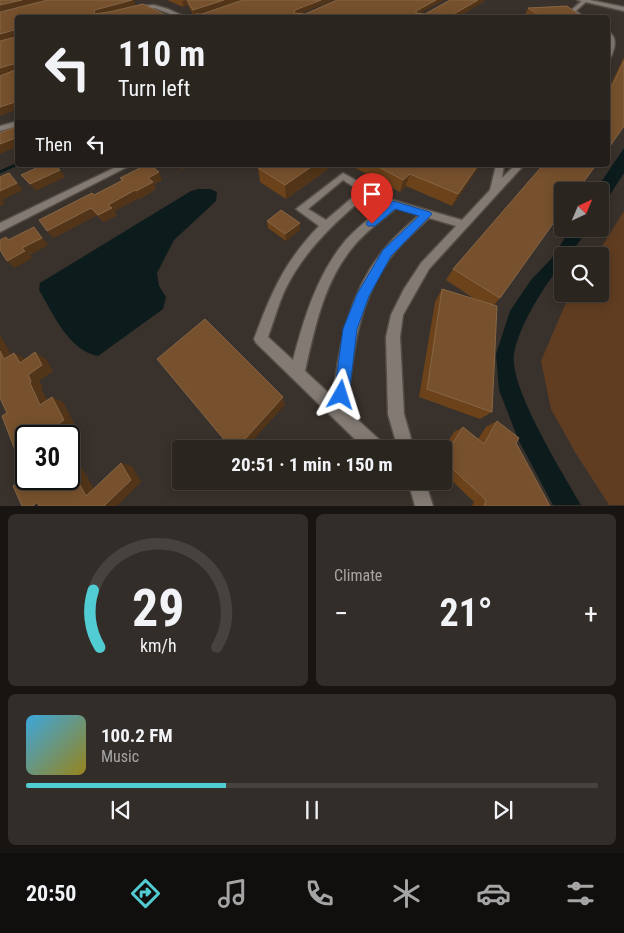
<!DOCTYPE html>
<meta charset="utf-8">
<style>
body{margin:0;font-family:"Roboto Condensed",sans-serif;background:#332d29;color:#f1f3f6;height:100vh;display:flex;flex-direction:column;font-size:19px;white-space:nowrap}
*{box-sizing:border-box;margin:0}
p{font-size:16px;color:#a6a5a5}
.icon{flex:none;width:28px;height:28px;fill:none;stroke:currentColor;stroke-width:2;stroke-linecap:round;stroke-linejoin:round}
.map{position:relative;height:506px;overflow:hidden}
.side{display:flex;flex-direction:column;gap:8px;padding:8px;background:#181412;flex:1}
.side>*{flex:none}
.guide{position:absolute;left:15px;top:15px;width:595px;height:152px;border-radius:5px;box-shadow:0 2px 12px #0003,0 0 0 1px #47423e;background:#2b2520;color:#f1f3f6;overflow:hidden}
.needle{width:32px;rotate:44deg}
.tools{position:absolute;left:554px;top:182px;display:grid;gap:10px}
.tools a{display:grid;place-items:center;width:55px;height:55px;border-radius:5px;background:#2b2520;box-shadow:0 2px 12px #0003,0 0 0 1px #47423e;font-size:25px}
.speed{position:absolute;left:15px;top:425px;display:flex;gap:10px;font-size:25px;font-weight:700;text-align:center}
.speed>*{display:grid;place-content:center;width:65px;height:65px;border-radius:50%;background:#2b2520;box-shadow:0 2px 12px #0003,0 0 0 1px #47423e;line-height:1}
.speed .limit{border:2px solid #111;border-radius:8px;background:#fff;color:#111}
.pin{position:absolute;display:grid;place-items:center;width:42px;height:42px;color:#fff;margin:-51px -21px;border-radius:50% 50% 50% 0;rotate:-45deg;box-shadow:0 0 5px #0007}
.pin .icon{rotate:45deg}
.me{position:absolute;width:55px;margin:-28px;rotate:6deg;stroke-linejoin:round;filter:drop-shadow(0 0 4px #0008)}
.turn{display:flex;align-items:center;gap:18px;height:105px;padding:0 20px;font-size:22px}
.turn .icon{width:65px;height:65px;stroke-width:2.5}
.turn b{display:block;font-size:35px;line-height:42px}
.then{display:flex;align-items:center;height:48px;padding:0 20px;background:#0003;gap:10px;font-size:19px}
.big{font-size:38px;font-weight:700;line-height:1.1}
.side .card{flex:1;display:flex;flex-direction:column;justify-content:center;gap:8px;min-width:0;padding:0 18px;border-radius:8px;background:#332d29}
.side .dial{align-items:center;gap:0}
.dial svg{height:130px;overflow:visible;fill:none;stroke:#47423e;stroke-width:7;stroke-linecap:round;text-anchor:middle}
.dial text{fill:#f1f3f6;stroke:none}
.song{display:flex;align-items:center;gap:15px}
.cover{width:60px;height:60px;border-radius:8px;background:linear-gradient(135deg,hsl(200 70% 55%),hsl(50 70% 35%))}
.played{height:5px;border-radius:2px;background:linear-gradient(90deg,#51ccd2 35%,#47423e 35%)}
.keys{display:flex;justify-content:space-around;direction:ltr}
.heat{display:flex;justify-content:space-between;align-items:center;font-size:28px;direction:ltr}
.side .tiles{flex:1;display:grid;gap:8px;grid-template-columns:1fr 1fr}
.card:last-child{grid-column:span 2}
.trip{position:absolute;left:172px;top:440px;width:280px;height:50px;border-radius:5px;background:#2b2520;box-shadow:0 2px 12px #0003,0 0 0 1px #47423e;font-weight:700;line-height:50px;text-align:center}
.dock{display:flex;height:80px;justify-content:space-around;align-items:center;background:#110f0d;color:#a6a5a5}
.dock .icon{width:35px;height:35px}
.dock .current{color:#51ccd2}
.dock b{font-size:22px;color:#f1f3f6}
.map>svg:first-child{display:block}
.green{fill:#603d21}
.water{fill:#0c1b1c}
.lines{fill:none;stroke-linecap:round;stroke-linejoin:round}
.stream{stroke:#0c1b1c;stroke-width:3}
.minor-casing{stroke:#534d47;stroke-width:3}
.secondary-casing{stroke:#534d47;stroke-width:3}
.minor{fill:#837a73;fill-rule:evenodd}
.secondary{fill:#837a73;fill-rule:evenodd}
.wall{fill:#6b421a}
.shaded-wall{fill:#523518}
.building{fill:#77512d;stroke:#866646}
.route{fill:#1a73e8;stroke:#114b97}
</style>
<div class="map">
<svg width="624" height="506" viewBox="0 0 624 506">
<rect width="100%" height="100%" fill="#39312b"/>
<path class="green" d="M624 211V505H609L575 452 551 409 541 361 565 305 572 294H600V256H596Z"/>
<path class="water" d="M624 148V173L600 210V191H595Z
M199 189H210L217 192 216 201 174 240 157 273 159 286 166 297 163 309 98 356C68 350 53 313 39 290L40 283 191 191Z
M571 229H588L569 256H562V264C545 284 518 327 514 354 509 388 563 473 581 505H553L518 439 499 390 496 354 510 311 531 280 551 259Z"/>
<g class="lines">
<path class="stream" d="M0 172 18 164"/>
<defs>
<path id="minor" d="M583 0H588L576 11 585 18H578L570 11Z
M154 5 168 9 188 18H181L154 8 132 10 130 9 140 6Z
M608 31C618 38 615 47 611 57L608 59Z
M18 121V126L0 131V126Z
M120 165H131L0 232V223Z
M496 165H504L502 178 515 165H524L429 269 403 315 400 337 404 414 414 449H398L388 414 386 337 391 315 404 289 421 263 456 226 429 218C417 230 404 240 394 253 358 298 352 355 347 410L383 443 385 449H365L256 343 254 339C271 293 284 262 319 226L296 209 343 173 389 199 462 220 490 190ZM343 180 360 191 326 220 308 209ZM367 195 386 205C372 217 357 227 345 241 317 275 304 318 293 360L268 337C274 321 278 305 285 290 303 252 335 222 367 195ZM396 208 419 215C408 225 396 235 386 247 350 289 339 344 333 397L305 371C315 327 324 282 353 247 365 232 381 221 396 208Z
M408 481H425L433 506H415Z"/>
<path id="secondary" d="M577 0H590L624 7V11Z"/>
</defs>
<use href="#minor" class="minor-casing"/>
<use href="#secondary" class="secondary-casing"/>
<use href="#minor" class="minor"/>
<use href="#secondary" class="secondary"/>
</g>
<path class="wall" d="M167 0H241L200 14H425L450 0H484L483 2 456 18H196L195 16H194L188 5 183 7Z
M528 8 584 18 524 17Z
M624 57V126L608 90Z
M177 165H190L182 169Z
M262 165H334L286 199 260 182 258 168Z
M350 165H480L452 206 406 186 400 192Z
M120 178 162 180 154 184 156 189 140 199 139 198 114 211 117 215 104 222 97 215 53 238 94 195 122 181Z
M267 221 300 223V230L286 241 268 228Z
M453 269 500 298 494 305 492 412 480 419 419 397 435 302 442 289 476 300 446 280Z
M497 421 516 443 550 506H472L474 502 444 473 443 449 454 432 463 427 478 439 486 427Z"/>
<path class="shaded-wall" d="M22 0H49L0 11V5Z
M132 0H134L136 5 97 16 94 14 95 10Z
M187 0 188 5 183 7 182 1Z
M224 0H241L194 16 193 10Z
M321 0H334L295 16 294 13 295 10Z
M436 0H444L415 16 416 11Z
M478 0H484L483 2 456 18H447Z
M14 30 18 36 0 41V34Z
M13 64 17 70 0 76V68Z
M18 101V109L0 116V107Z
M18 137V146L0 154V144Z
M181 165H190L182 169Z
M314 165H334L286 199 285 185Z
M478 165H480L452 206 458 194Z
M60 170 65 177 36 191 30 184Z
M159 172 162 180 154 184 156 189 140 199 136 191 148 178Z
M9 173 23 190 2 200 5 204 0 206V191Z
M410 174 406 186 400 192 403 180Z
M135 190 139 198 114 211 117 215 104 222 98 215 108 205Z
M91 208 97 215 53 238 47 231Z
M300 223V230L286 241 285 234Z
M34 227 48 245 30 255 32 258 15 268 7 261 22 248Z
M0 334 17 366 4 359 0 351Z
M35 352 46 359 53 371 39 381 43 387 41 388 52 410 40 405 30 383 28 375Z
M14 353 26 359 20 363Z
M52 397 63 402 75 425 59 436H42Z
M283 397 285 405 245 449H236Z
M26 448V457L17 455Z
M69 450 73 452 99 498 86 496 69 465Z
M121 463 132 466 141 482 117 506H104Z"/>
<path class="building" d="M0 0H22L0 5Z
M48 0H132L95 10 94 14 109 12 143 4 172 18H18V101L0 107V76L15 70 16 65 13 64 0 68V41L16 37V32L14 30 0 34V12Z
M187 0H224L193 10Z
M243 0H321L295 10 294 13 305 14 337 0H436L416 11V13L425 14 450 0H478L447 18H197L195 14H202Z
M567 6 584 18H543L528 8Z
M624 61V126L608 149V91L613 84Z
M18 126V137L0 144V133Z
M43 165H55L60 170 30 184 21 175Z
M146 165H150L159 172 148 178 153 182 136 191 135 190 108 205 112 208 98 215 91 208 47 231 39 220 92 193 94 195 123 180 120 178Z
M262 165H314L285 185 258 168Z
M375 165H478L458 194 410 174 403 180Z
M543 165H596L577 191H562V211L500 298 453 269Z
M9 173 17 183 0 191V177Z
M281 210 300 223 285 234 267 221Z
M34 227 42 238 22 248 25 251 7 261 0 250V240L6 237 8 240Z
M442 289 497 306 492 412 427 389Z
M205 319 283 397 236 449H232L157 359Z
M0 351 4 359 14 353 20 363 35 352 42 365 28 375 31 381 30 383 40 405 52 397 64 420 42 436H26V448L17 455 2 416 7 413 0 398Z
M497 421 519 438 516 443 550 506H484L486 500 444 461V457L463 427 484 444Z
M121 463 131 480 104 506H39L37 502 33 506H22L13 486 26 475V479H69V465L86 496Z"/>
<path class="route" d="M393 201 430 212 432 214 391 256 369 296 357 329 349 395 346 401 341 403 336 401 334 395 343 329 357 294 383 250 419 216 395 209 375 226H368L366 224 368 221Z"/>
</svg>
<div class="tools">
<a><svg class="needle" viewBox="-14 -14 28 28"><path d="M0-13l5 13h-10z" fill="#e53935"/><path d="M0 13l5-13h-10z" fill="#a6a5a5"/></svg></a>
<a><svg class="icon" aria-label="search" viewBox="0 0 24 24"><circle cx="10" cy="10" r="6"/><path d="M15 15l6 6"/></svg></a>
</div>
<div class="speed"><div class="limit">30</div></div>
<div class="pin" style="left:372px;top:224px;background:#d93025"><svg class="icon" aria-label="arrive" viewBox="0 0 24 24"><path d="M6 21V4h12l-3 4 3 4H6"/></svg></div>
<svg class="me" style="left:341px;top:395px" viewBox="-20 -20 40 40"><path d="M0-17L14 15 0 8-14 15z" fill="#1a73e8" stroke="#fff" stroke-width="4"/></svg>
<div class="trip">20:51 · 1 min · 150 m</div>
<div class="guide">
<div class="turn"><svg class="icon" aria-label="left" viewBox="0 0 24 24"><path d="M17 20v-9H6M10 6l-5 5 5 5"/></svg><div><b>110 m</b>Turn left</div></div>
<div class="then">Then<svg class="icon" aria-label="left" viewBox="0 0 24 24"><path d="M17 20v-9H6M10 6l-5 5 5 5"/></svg></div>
</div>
</div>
<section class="side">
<div class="tiles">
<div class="card dial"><svg viewBox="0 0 100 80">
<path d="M14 69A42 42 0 1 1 86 69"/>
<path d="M14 69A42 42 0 0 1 10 34" stroke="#51ccd2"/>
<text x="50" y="56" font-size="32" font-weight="700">29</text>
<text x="50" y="72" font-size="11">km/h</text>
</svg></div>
<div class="card"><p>Climate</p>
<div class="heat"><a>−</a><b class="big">21°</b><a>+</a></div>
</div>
<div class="card">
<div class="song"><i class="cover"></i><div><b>100.2 FM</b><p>Music</p></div></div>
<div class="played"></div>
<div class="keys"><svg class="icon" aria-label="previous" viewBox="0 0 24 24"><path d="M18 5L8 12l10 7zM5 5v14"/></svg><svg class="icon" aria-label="pause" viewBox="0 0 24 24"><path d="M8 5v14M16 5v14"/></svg><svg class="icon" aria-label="next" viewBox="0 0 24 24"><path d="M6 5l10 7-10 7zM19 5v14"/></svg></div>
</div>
</div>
</section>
<nav class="dock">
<b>20:50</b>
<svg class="icon current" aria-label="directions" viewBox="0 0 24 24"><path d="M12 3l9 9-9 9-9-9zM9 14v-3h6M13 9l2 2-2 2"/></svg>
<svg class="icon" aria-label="music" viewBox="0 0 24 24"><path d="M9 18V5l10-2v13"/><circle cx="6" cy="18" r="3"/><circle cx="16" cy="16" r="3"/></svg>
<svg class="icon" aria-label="phone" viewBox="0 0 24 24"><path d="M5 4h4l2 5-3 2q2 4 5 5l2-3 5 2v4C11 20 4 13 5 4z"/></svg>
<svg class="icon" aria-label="climate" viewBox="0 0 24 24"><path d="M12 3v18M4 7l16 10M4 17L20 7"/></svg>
<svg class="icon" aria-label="car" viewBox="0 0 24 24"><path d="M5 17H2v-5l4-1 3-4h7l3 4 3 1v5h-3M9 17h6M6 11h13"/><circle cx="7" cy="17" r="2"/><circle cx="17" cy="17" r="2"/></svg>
<svg class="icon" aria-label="filters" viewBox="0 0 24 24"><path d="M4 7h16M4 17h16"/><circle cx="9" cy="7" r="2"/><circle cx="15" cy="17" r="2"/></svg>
</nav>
